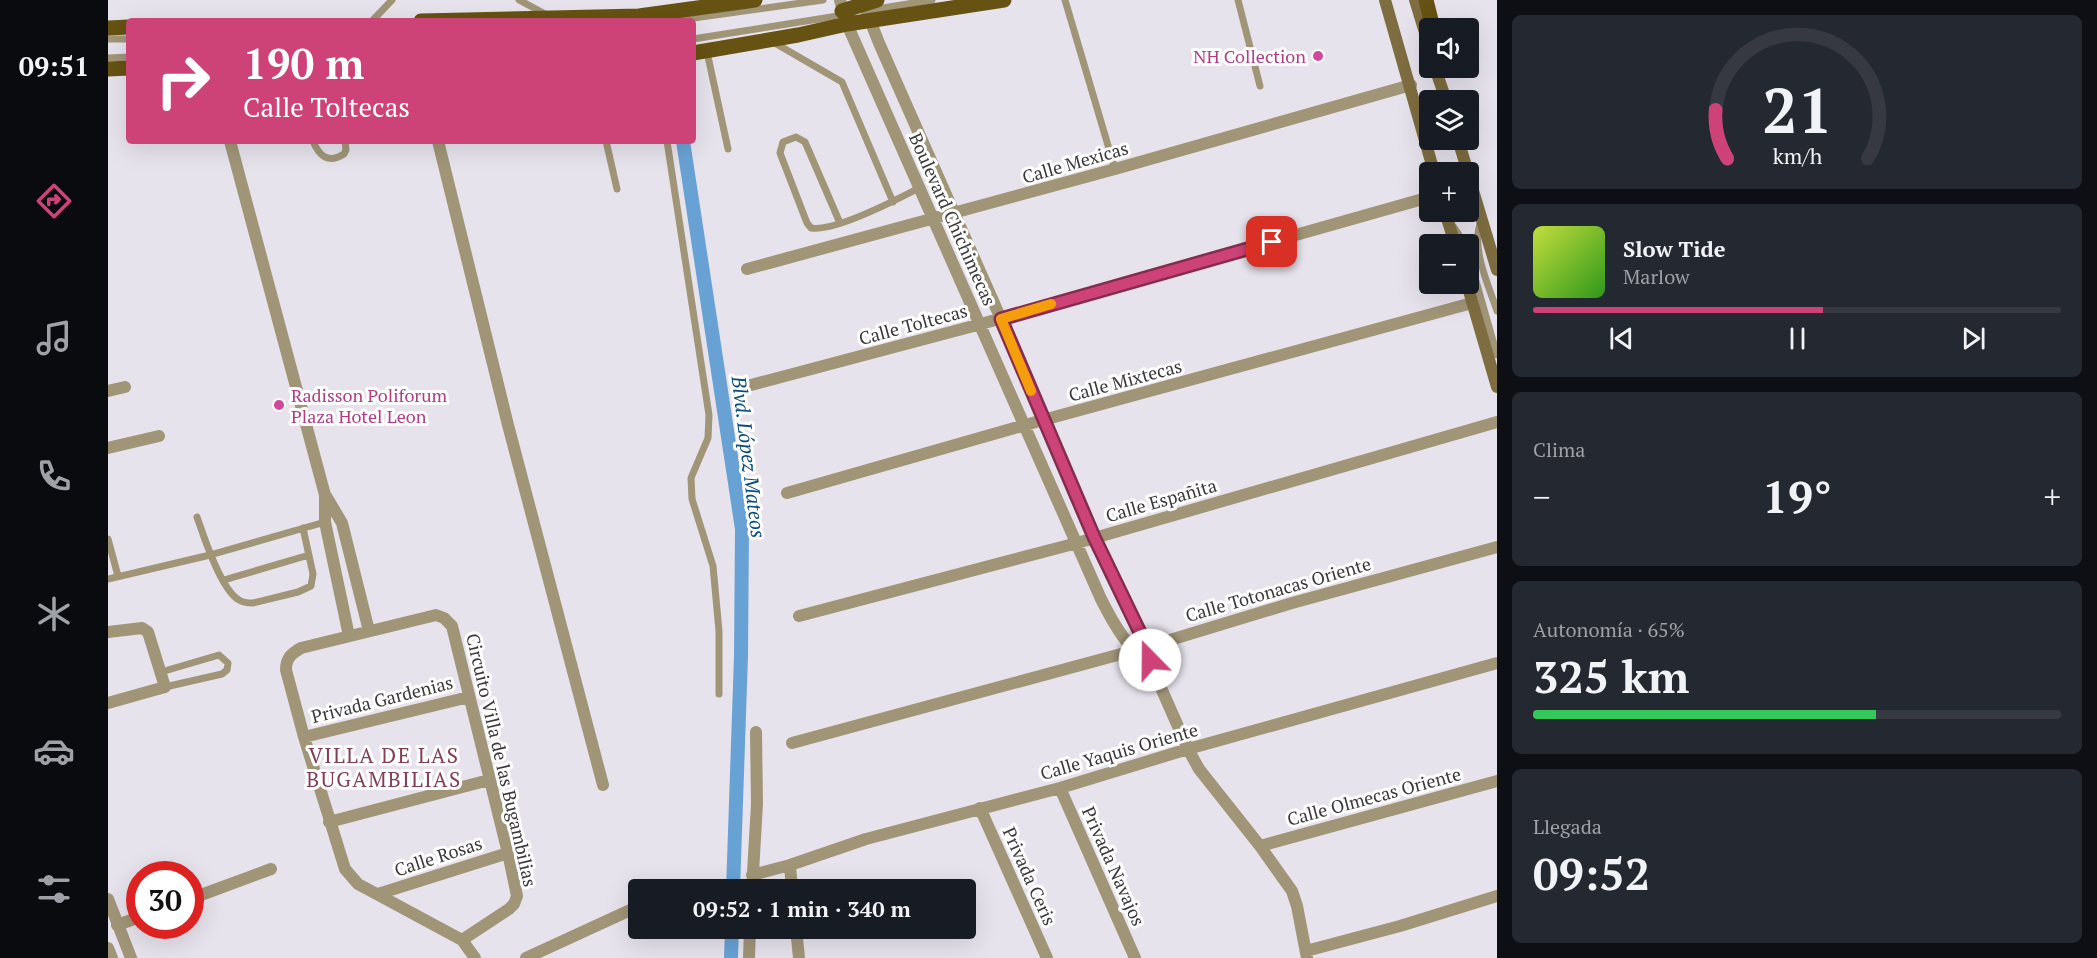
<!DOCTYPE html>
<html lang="es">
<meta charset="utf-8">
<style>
body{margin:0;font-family:"PT Serif",serif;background:#242831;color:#f1f3f6;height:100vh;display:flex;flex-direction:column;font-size:22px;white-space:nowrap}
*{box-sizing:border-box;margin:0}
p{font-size:20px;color:#9ea1a6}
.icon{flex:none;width:33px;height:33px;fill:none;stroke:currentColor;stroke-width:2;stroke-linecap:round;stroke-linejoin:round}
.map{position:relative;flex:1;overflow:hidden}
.sheet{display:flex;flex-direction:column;gap:15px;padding:15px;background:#0d0f14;width:600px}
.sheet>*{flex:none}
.banner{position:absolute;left:18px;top:18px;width:570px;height:126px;border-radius:6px;box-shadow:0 6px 24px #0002;background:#ce4377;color:#fff;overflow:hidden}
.fabs{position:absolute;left:1311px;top:18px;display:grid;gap:12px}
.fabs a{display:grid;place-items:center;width:60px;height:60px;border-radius:6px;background:#171b24;box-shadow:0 6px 24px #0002;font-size:30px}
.speed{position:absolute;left:18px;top:861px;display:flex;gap:12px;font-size:30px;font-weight:700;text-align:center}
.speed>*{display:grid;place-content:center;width:78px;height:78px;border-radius:50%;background:#171b24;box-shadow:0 6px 24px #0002;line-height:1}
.speed .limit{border:9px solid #d22;background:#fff;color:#111}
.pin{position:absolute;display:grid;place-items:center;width:51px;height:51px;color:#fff;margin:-26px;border-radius:12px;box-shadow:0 3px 9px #0006}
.me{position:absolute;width:66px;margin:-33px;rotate:338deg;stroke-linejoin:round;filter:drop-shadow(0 0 4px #0008)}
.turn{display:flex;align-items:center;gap:21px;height:126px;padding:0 18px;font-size:27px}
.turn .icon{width:78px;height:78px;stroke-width:2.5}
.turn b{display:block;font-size:42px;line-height:51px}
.big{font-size:45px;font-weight:800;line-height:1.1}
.sheet .card{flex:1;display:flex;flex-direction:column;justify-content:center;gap:9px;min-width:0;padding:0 21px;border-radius:9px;background:#242831}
.sheet .dial{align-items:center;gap:0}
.dial svg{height:156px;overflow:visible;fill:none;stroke:#363941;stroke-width:7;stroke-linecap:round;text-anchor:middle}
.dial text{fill:#f1f3f6;stroke:none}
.song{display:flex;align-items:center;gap:18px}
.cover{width:72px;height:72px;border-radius:9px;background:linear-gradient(135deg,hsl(70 70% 55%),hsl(110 70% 35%))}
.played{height:6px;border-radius:3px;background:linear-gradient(90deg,#ce4377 55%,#363941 55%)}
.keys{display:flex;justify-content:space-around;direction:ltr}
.heat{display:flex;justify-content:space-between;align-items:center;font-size:33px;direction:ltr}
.charge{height:9px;border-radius:4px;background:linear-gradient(90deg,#34c759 65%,#363941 0)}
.trip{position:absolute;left:520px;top:879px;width:348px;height:60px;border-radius:6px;background:#171b24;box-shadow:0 6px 24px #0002;font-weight:800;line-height:60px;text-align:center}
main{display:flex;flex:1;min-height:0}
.tabs{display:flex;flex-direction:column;width:108px;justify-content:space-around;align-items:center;background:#090b0e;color:#9ea1a6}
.tabs .icon{width:42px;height:42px}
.tabs .current{color:#ce4377}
.tabs b{font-size:27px;color:#f1f3f6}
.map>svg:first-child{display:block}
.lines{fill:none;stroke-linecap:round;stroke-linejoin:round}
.canal{stroke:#68a2d5;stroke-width:14}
.service{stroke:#a09577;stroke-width:7}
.minor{stroke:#a09577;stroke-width:12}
.tertiary{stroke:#a09577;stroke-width:12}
.secondary{stroke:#7e6d40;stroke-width:12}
.primary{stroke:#665212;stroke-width:15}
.route-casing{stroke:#862c4d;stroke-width:15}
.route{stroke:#ce4377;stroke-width:10}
.slow{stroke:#f59e0b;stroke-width:10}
.hotel-dot{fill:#d1479c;stroke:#fff;stroke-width:2}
.labels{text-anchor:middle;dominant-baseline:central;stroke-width:6;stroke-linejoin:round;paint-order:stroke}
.hotel-label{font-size:18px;fill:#b23c85;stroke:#fff;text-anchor:end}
.street-label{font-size:18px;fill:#3a383c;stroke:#fff}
.water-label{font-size:20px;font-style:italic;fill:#074d7e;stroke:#fff}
.quarter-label{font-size:21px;letter-spacing:1.5px;fill:#843d54;stroke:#fff}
</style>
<main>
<nav class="tabs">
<b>09:51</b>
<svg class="icon current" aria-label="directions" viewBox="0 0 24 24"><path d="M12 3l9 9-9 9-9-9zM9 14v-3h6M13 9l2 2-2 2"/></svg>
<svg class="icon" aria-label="music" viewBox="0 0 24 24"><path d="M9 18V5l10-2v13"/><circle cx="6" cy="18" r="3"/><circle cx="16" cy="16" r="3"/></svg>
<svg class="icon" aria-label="phone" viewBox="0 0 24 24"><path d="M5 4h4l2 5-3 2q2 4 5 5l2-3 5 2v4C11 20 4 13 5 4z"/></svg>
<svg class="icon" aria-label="climate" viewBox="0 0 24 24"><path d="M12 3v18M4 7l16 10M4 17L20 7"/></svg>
<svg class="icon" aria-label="car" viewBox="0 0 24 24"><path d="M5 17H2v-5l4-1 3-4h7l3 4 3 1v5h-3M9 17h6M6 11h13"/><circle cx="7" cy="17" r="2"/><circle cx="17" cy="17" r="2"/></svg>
<svg class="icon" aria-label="filters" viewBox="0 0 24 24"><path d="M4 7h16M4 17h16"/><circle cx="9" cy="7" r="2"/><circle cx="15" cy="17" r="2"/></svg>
</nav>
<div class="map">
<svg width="1389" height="958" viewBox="0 0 1389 958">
<rect width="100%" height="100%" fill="#e7e3ed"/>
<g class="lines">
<path class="canal" d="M575 141 634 529 633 656 625 890
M623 958 624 928"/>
<path class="service" d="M411 0 439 15
M957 0 1007 169
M1130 0 1152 86
M756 11 824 0
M264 21 284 0
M564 21 715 0
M0 39H21
M585 39 736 15
M665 42 734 82 785 202
M599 52 620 149
M0 58 21 57
M205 141C211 156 220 164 236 154L238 150 237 141
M498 141 509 189
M559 141 601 415 600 438 583 478 584 499 605 566 611 631V694
M1373 222C1362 247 1381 286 1389 311
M732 223 697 142 688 137 675 142 672 153 699 223 703 228C726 232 790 199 811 188
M1345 226 1357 244
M1360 253 1389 355
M89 517C96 537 113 590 131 600 135 603 140 603 145 603L190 592 203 586 205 574 195 528
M0 539 10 576
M0 579 102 555 217 522
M116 580 201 555
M53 672 111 655 120 663 119 670 114 674 57 687"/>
<path class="minor" d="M732 0 739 24 993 599C1008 629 1020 647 1045 670
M754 0 771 43 893 319 986 537 1039 647 1046 672 1080 749 1091 769 1152 846 1184 891 1189 906 1199 958
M122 141 217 495V522L241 636
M330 141 400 425 495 785
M639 269 1007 169 1303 85
M643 385 873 324 1322 197
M0 391 17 387
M0 448 51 436
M679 493 917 425 1364 303
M218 496 234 523 261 631
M691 616 969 543 1389 422
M0 632 34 628 40 632 57 687 0 703
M196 737 361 697
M684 743 1039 647 1184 603 1389 547
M952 788 1027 958
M872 808 939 958
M221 822 381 780
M1152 846 1389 781
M682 865 684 890
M644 875 682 865 758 839 952 788 1080 749 1389 663
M644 890 649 804 648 732
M270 894 400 853
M82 899 163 869
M9 925 32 917
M688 928 691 958
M354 940 401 909 406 904 409 896 400 853 344 626 336 618 328 615 193 648C183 654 178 658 178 670L196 737 237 869 250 884 354 940 367 958
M1198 951 1292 926 1389 896
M418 958 531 906
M641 958 642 928"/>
<path class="tertiary" d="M0 899 23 958
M0 948 4 958"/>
<path class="secondary" d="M1277 0 1326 172
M1307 0 1322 49
M1327 68 1338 100
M1350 140 1360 172
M1360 174 1389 270
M1337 212 1347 244
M1359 284 1389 387"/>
<path class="primary" d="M1318 0 1325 28
M734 11 769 0
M313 21 531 16 647 0
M0 28 21 27
M585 53 690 35 739 24 896 0
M0 69 21 68"/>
</g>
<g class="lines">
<defs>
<path id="route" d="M1042 660 1039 647 986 537 893 319 1164 242"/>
</defs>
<use href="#route" class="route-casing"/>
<use href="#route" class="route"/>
<path class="slow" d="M923 391 893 319 943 304"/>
</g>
<g class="hotel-dot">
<circle cx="1210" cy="56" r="6"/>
<circle cx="171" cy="405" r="6"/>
</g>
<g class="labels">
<g class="hotel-label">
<text x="1198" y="56">NH Collection</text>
<text x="183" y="395" text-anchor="start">Radisson Poliforum<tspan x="183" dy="21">Plaza Hotel Leon</tspan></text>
</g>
<g class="street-label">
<text transform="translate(967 162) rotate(-16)">Calle Mexicas</text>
<text transform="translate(845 219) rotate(66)">Boulevard Chichimecas</text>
<text transform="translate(805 324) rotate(-15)">Calle Toltecas</text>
<text transform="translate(1017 380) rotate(-15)">Calle Mixtecas</text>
<text transform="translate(1053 500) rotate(-16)">Calle Españita</text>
<text transform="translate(1170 589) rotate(-16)">Calle Totonacas Oriente</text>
<text transform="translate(274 699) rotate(-14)">Privada Gardenias</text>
<text transform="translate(1011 751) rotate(-16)">Calle Yaquis Oriente</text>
<text transform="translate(394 760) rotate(77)">Circuito Villa de las Bugambilias</text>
<text transform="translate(1266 796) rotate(-15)">Calle Olmecas Oriente</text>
<text transform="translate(330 856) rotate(-18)">Calle Rosas</text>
<text transform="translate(1006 866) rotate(66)">Privada Navajos</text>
<text transform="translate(922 876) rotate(66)">Privada Ceris</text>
</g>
<g class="water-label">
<text transform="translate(641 457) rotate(83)">Blvd. López Mateos</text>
</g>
<g class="quarter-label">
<text x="276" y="755">VILLA DE LAS<tspan x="276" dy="24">BUGAMBILIAS</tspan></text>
</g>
</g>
</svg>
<div class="fabs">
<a><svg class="icon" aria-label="sound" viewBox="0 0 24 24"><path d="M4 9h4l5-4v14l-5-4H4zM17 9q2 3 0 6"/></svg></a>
<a><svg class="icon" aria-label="layers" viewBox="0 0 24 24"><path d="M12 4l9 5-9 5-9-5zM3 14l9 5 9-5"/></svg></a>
<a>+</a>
<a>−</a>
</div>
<div class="speed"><div class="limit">30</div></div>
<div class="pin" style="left:1164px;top:242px;background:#d93025"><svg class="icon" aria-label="arrive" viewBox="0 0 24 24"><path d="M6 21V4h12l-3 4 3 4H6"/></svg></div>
<svg class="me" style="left:1042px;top:660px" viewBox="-20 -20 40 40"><circle r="19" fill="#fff"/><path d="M0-13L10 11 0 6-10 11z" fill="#ce4377"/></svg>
<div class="trip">09:52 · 1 min · 340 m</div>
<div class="banner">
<div class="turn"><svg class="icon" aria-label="right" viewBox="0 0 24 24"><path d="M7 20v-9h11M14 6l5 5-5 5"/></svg><div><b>190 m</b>Calle Toltecas</div></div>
</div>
</div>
<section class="sheet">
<div class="card dial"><svg viewBox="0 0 100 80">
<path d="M14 69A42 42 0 1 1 86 69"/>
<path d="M14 69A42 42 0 0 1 8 44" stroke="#ce4377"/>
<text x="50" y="56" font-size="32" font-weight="700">21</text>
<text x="50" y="72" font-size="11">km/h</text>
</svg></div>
<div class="card">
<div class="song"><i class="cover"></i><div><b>Slow Tide</b><p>Marlow</p></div></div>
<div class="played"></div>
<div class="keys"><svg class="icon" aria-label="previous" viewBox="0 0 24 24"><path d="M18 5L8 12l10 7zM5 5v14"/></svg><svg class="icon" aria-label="pause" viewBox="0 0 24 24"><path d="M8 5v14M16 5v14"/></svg><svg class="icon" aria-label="next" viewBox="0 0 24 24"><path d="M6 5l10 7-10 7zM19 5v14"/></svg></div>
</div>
<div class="card"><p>Clima</p>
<div class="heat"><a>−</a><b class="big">19°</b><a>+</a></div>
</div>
<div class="card"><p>Autonomía · 65%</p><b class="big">325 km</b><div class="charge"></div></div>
<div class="card"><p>Llegada</p><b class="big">09:52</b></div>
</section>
</main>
